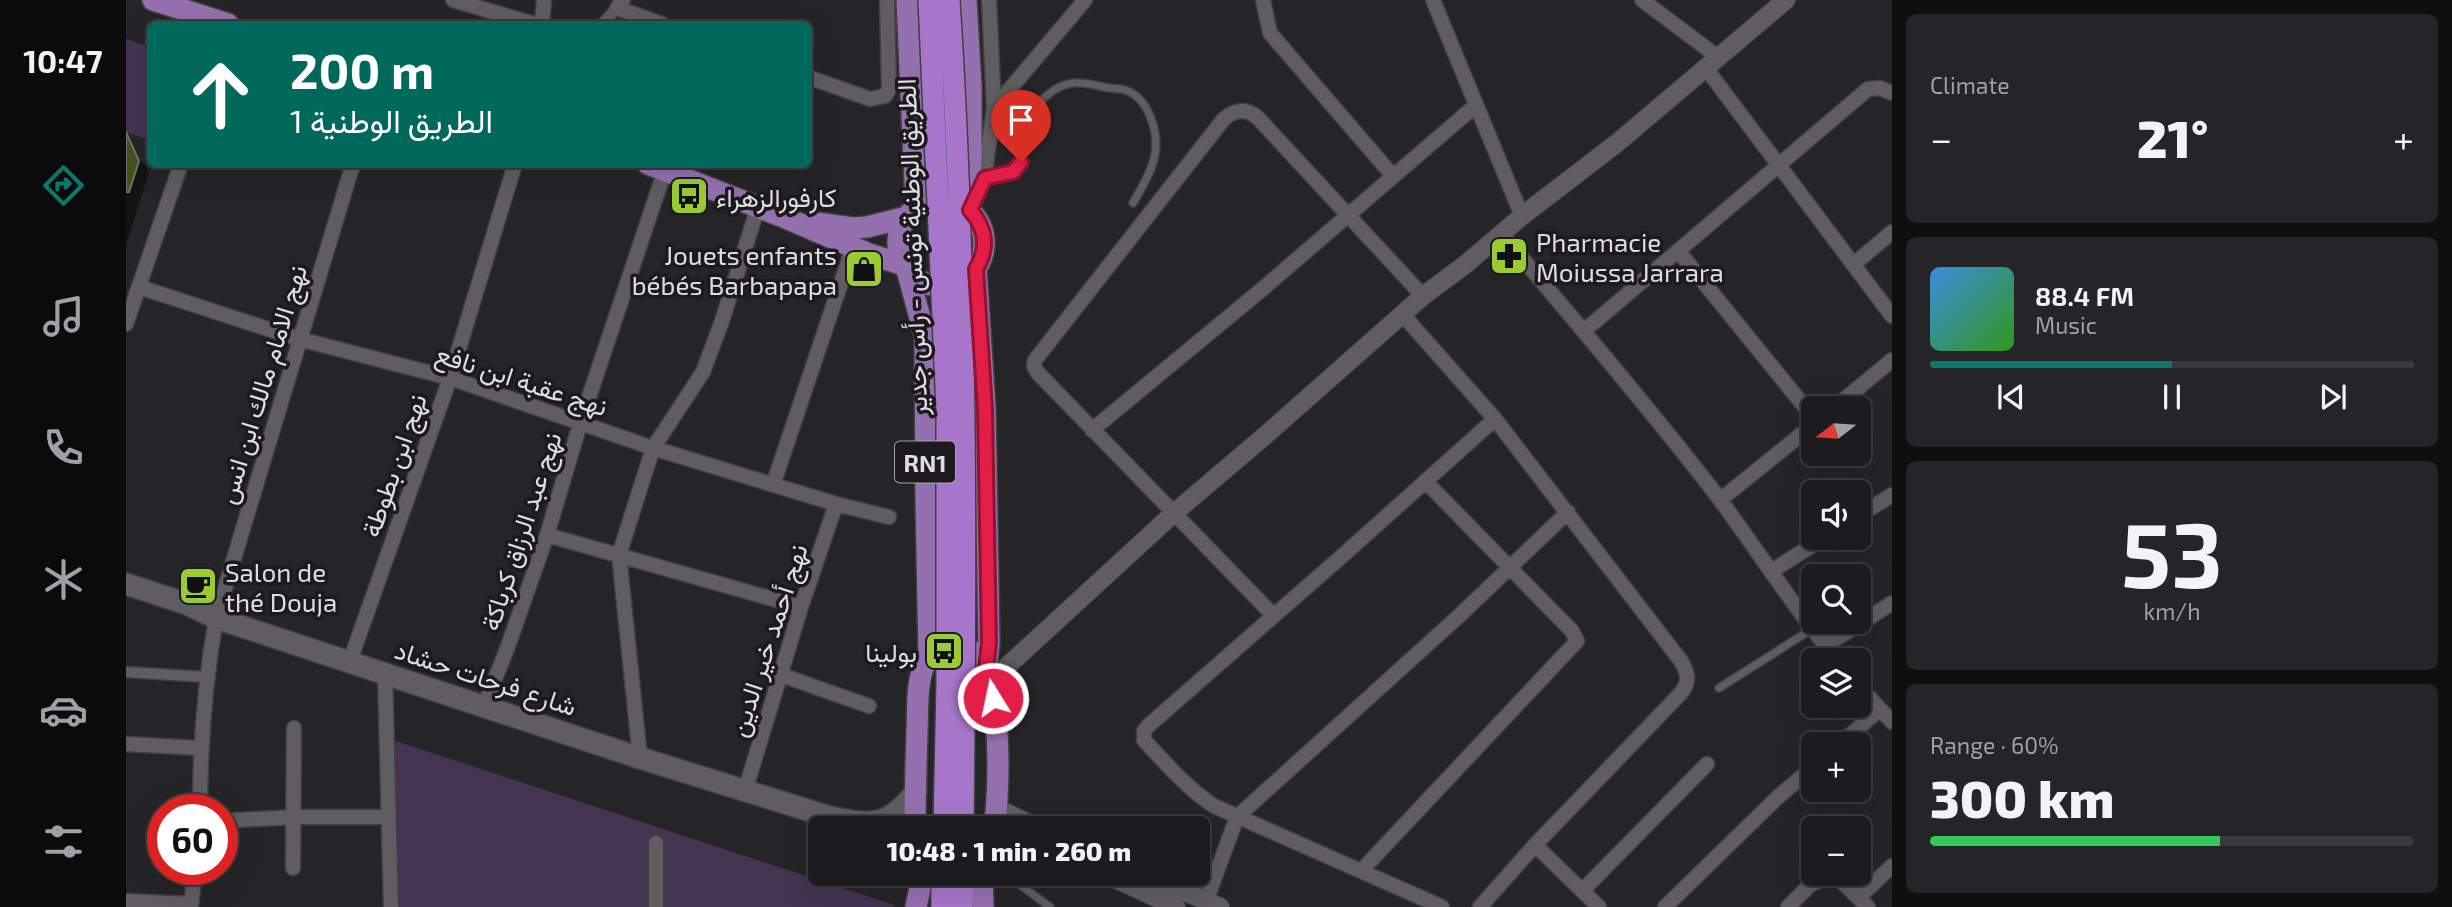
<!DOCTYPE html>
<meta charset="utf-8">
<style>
body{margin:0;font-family:"Exo 2",Vazirmatn,sans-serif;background:#252426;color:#f1f3f6;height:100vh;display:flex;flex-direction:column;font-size:26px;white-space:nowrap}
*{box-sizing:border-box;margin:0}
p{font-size:23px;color:#a0a1a4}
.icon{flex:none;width:38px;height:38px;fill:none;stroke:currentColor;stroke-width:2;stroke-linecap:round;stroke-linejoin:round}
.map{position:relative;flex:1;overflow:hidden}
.details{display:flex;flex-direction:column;gap:14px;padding:14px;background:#0f0f10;width:560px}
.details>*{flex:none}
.guide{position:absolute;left:21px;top:21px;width:665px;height:147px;border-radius:10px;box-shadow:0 7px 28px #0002,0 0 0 2px #3a393b;background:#00695c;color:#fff;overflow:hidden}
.needle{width:46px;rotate:253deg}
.controls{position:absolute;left:1675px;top:396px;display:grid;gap:14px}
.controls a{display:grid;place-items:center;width:70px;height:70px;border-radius:10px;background:#1c1b1d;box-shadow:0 7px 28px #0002,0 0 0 2px #3a393b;font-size:35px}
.speed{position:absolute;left:21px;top:794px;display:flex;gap:14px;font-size:35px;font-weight:700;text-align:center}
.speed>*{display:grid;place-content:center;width:91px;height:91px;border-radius:50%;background:#1c1b1d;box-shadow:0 7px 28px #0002,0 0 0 2px #3a393b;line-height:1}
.speed .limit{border:10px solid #d22;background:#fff;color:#111}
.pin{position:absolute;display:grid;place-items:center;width:60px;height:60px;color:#fff;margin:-72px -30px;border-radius:50% 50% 50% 0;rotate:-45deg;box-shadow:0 0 7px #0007}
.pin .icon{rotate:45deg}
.me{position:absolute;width:77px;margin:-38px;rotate:350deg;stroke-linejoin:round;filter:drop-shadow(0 0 5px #0008)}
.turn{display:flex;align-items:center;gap:24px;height:147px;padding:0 28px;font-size:32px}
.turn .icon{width:91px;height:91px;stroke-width:2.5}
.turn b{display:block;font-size:49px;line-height:60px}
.big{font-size:52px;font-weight:800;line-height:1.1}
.details .widget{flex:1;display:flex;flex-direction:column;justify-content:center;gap:10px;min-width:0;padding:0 24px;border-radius:10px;background:#252426}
.details .dial{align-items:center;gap:0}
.dial b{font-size:91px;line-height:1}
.song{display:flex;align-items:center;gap:21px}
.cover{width:84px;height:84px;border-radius:10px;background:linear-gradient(135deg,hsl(210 70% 55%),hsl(110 70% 35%))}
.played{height:7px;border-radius:4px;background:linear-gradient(90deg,#0f766e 50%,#3a393b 50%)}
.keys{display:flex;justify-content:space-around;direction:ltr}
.heat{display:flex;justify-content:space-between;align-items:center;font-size:38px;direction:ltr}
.charge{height:10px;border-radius:5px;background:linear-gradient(90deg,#34c759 60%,#3a393b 0)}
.trip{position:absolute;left:682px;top:816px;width:402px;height:70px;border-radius:10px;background:#1c1b1d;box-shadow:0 7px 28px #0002,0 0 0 2px #3a393b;font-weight:800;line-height:70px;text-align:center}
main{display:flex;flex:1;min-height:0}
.tab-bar{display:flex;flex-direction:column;width:126px;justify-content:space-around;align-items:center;background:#0b0b0c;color:#a0a1a4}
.tab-bar .icon{width:49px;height:49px}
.tab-bar .current{color:#0f766e}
.tab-bar b{font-size:32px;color:#f1f3f6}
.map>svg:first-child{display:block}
.green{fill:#443451}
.shadow{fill:#0007}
.building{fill:#41541a;stroke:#71726e;stroke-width:2}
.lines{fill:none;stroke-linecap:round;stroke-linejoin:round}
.service-casing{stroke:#403f42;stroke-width:10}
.pedestrian-casing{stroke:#403f42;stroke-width:13}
.minor-casing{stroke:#403f42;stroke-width:17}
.tertiary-casing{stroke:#403f42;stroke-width:20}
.secondary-casing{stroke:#403f42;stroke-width:24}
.primary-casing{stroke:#403f42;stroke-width:24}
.trunk-casing{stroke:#403f42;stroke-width:24}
.service{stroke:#5f5d60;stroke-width:7}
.pedestrian{stroke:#5f5d60;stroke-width:10}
.minor{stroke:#5f5d60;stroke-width:14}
.tertiary{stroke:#5f5d60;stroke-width:18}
.secondary{stroke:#5f5d60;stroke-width:21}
.primary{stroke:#9570af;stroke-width:21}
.trunk{stroke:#a776ca;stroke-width:21}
.trunk-bridge-casing{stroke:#403f42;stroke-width:24;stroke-linecap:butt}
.trunk-bridge{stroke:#a776ca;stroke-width:21}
.route-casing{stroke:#92132f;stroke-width:18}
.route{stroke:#e11d48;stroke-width:12}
.labels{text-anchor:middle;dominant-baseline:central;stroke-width:7;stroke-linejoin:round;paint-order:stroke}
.shield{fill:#1c1a1d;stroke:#a4a2a5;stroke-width:2}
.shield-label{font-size:24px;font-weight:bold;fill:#dedddf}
.poi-label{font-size:26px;fill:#dedddf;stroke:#1c1a1d;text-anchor:start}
.street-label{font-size:26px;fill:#dedddf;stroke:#1c1a1d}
</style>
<main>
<nav class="tab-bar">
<b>10:47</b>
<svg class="icon current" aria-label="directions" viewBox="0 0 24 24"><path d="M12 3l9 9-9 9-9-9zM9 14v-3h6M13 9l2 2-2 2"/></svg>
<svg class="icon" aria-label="music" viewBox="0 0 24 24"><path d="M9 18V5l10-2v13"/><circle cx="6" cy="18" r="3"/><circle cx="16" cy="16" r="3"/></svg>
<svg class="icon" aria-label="phone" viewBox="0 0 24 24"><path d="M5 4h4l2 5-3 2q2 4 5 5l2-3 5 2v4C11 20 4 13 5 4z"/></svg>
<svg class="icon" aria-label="climate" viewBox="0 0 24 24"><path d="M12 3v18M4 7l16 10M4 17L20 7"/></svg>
<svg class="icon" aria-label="car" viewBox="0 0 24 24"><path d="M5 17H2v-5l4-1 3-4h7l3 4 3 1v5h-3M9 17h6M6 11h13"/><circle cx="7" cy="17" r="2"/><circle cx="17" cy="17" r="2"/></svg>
<svg class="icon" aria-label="filters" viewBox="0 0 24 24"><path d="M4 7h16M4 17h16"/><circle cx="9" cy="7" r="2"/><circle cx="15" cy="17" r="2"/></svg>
</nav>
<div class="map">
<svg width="1766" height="907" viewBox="0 0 1766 907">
<rect width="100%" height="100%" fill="#252427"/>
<path class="green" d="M0 39 24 47V140L0 132Z
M264 739 768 905V907H269Z"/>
<path class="shadow" d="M0 152 8 154 20 166 23 173 0 245Z"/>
<path class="building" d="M0 132 13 161 3 192H0Z"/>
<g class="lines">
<defs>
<path id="service" d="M859 178 887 172C903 150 899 118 918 98 938 79 953 81 978 87 985 89 992 88 999 90 1024 98 1034 136 1028 159 1024 175 1015 189 1007 203
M1593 688 1686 629
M878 873 924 907"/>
<path id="pedestrian" d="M476 24 491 8
M0 672 80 677"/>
<path id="minor" d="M327 0 408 24
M497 0 491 8 536 24
M1137 0 1144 33 1267 176
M1307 0 1396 216
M1516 0 1592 57
M416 24 418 0
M1579 67 1766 316
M682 77 744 99 759 96 763 89 761 0
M868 108 959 0
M844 210 858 179 868 108 863 0
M1376 234C1449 322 1525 409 1595 501 1634 554 1669 609 1711 660
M1553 252 1687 417
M1728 264 1766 232
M13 287 173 339 324 378 527 448 710 504 763 517
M1277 315 1369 419 1555 661C1562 673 1564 682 1555 693L1409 845 1354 907
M0 324 55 164
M1458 331 1742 89 1754 88 1766 93
M1708 408 1766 360
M966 430 1134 291 1349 106
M647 485 727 247
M1594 500 1687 425
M1732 516 1766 495
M421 535 675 607
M1646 571 1699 537
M1148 616 911 372 908 366 909 360 1097 120C1108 109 1121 108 1132 118L1297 296
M1699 646 1766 603
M224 661 324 378 389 164
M259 673 265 907
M655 675 743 706
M1732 685 1766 722
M358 706 381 649 421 535 454 424 539 170
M0 744 74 748
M1714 744 1754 709
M514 758 493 555 527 448 577 372 596 321 632 207
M619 791 675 607 710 504
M74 810C74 745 79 682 90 618L227 164
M96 821 167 817H262
M530 843V907
M1409 845 1473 907
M167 868 168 728
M1235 871 1451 641 1446 631 1299 481
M1456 891 1581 764
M1733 897 1766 866
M0 901 65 904
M1080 901 1111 817 1334 615 1442 512
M65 907 69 870
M1316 907 1088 806C1061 788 1040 764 1018 740V731L1022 726 1215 557 1369 419
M1539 907 1652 797 1687 767
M1662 907 1684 885 1702 876 1714 880 1742 907"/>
<path id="tertiary" d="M864 682 1048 513 1142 433 1297 296 1340 264 1396 216 1491 143 1660 0
M871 808 912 828
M977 873 1050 907
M1016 873 1094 907"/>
<path id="secondary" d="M0 584 61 604 90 618 514 758 704 817C748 826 760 827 790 792"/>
<path id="primary" d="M27 0 102 24
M781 0 790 207
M522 164 660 218 743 254 778 265
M772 243a43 43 0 1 1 86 0a43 43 0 1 1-86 0Z
M835 204 844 174 845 154V86L840 0
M690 223 727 228 741 227 781 217
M850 269 859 409 863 643 860 669
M781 270 799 336 800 498 803 655
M789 828C789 796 790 764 791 732 792 710 790 683 799 663 804 651 815 645 828 645 836 646 846 650 852 656 876 680 874 794 868 828
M856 873 857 907
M790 907 797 873"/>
<path id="trunk" d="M816 907V873
M836 907 837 873"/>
</defs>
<use href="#service" class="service-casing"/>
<use href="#pedestrian" class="pedestrian-casing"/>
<use href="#minor" class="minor-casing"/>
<use href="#tertiary" class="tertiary-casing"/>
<use href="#secondary" class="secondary-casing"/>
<use href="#primary" class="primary-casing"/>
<use href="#trunk" class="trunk-casing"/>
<use href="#service" class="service"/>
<use href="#pedestrian" class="pedestrian"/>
<use href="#minor" class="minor"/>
<use href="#tertiary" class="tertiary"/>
<use href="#secondary" class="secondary"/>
<use href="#primary" class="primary"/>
<use href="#trunk" class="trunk"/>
<defs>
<path id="trunk-bridge" d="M803 0 821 409V683L818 828
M823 0C841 276 840 551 837 828"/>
</defs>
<use href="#trunk-bridge" class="trunk-bridge-casing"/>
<use href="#trunk-bridge" class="trunk-bridge"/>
</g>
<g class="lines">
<defs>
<path id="route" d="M867 698 860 669 863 643 859 409 850 269C863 248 860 228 844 210L859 178 887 172 895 162"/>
</defs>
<use href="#route" class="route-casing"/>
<use href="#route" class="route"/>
</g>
<defs>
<symbol id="bus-square" viewBox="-11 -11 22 22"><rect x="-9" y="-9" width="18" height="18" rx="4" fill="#9bcb33" stroke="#1c1a1d"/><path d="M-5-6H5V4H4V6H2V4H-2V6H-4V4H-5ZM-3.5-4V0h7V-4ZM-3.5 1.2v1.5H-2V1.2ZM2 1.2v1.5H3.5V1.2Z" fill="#111"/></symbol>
<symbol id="pharmacy-square" viewBox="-11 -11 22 22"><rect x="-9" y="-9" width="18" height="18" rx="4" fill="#9bcb33" stroke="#1c1a1d"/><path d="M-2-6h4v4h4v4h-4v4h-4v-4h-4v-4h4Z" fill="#111"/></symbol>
<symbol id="shop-square" viewBox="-11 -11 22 22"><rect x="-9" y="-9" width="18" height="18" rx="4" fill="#9bcb33" stroke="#1c1a1d"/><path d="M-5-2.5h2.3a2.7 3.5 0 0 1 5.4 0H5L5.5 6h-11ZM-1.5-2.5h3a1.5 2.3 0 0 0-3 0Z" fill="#111"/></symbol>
<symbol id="cafe-square" viewBox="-11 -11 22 22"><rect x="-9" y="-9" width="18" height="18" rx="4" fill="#9bcb33" stroke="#1c1a1d"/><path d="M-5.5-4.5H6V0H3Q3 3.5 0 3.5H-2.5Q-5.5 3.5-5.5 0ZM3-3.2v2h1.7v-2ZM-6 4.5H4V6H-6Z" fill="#111"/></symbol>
</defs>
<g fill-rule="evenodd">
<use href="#bus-square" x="541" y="174" width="44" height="44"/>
<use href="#pharmacy-square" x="1361" y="234" width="44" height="44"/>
<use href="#shop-square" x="716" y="247" width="44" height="44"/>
<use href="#cafe-square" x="50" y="564" width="44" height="44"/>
<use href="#bus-square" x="796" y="629" width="44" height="44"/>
</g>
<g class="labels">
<rect class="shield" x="769" y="441.5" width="60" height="41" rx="5"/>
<g class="shield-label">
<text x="799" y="462">RN1</text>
</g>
<g class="poi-label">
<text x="590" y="196">كارفورالزهراء</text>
<text x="1410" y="241">Pharmacie<tspan x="1410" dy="30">Moiussa Jarrara</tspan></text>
<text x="711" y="254" text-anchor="end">Jouets enfants<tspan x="711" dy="30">bébés Barbapapa</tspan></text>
<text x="99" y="571">Salon de<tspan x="99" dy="30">thé Douja</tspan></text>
<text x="791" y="651" text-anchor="end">بولينا</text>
</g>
<g class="street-label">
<text transform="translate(785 247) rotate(-92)">الطريق الوطنية تونس - رأس جدير</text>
<text transform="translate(396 379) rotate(18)">نهج عقبة ابن نافع</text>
<text transform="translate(135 384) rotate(-73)">نهج الامام مالك ابن انس</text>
<text transform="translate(267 465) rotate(-71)">نهج ابن بطوطة</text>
<text transform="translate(394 531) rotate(-72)">نهج عبد الرزاق كرباكة</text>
<text transform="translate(641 640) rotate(-72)">نهج أحمد خير الدين</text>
<text transform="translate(360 677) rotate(18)">شارع فرحات حشاد</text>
</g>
</g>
</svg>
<div class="controls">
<a><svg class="needle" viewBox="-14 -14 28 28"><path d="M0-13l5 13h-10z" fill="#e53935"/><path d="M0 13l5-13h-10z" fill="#a0a1a4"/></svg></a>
<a><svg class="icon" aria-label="sound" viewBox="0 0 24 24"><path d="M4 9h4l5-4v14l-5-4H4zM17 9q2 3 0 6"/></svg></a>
<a><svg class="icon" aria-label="search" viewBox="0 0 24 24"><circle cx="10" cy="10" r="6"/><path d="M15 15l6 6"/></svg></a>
<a><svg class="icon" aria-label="layers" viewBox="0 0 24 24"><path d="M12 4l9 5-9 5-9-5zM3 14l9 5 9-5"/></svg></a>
<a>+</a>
<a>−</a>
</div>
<div class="speed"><div class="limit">60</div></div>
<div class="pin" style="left:895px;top:162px;background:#d93025"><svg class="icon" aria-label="arrive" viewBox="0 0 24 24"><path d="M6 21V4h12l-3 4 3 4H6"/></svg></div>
<svg class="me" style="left:867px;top:698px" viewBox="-20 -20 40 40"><circle r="17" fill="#e11d48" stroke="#fff" stroke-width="3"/><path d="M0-11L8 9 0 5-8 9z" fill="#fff"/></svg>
<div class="trip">10:48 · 1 min · 260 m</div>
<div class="guide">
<div class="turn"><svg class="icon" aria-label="ahead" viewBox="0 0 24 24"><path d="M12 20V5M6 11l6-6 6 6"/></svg><div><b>200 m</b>الطريق الوطنية 1</div></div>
</div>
</div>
<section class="details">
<div class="widget"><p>Climate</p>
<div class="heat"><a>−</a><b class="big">21°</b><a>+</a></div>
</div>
<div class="widget">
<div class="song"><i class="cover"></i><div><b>88.4 FM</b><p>Music</p></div></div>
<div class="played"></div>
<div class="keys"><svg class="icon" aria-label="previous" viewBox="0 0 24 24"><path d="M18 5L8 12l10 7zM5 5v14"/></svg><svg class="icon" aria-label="pause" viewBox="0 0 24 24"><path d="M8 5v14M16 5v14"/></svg><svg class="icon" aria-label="next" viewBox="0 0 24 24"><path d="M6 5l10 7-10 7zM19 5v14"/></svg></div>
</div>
<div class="widget dial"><b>53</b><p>km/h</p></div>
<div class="widget"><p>Range · 60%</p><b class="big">300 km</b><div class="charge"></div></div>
</section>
</main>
